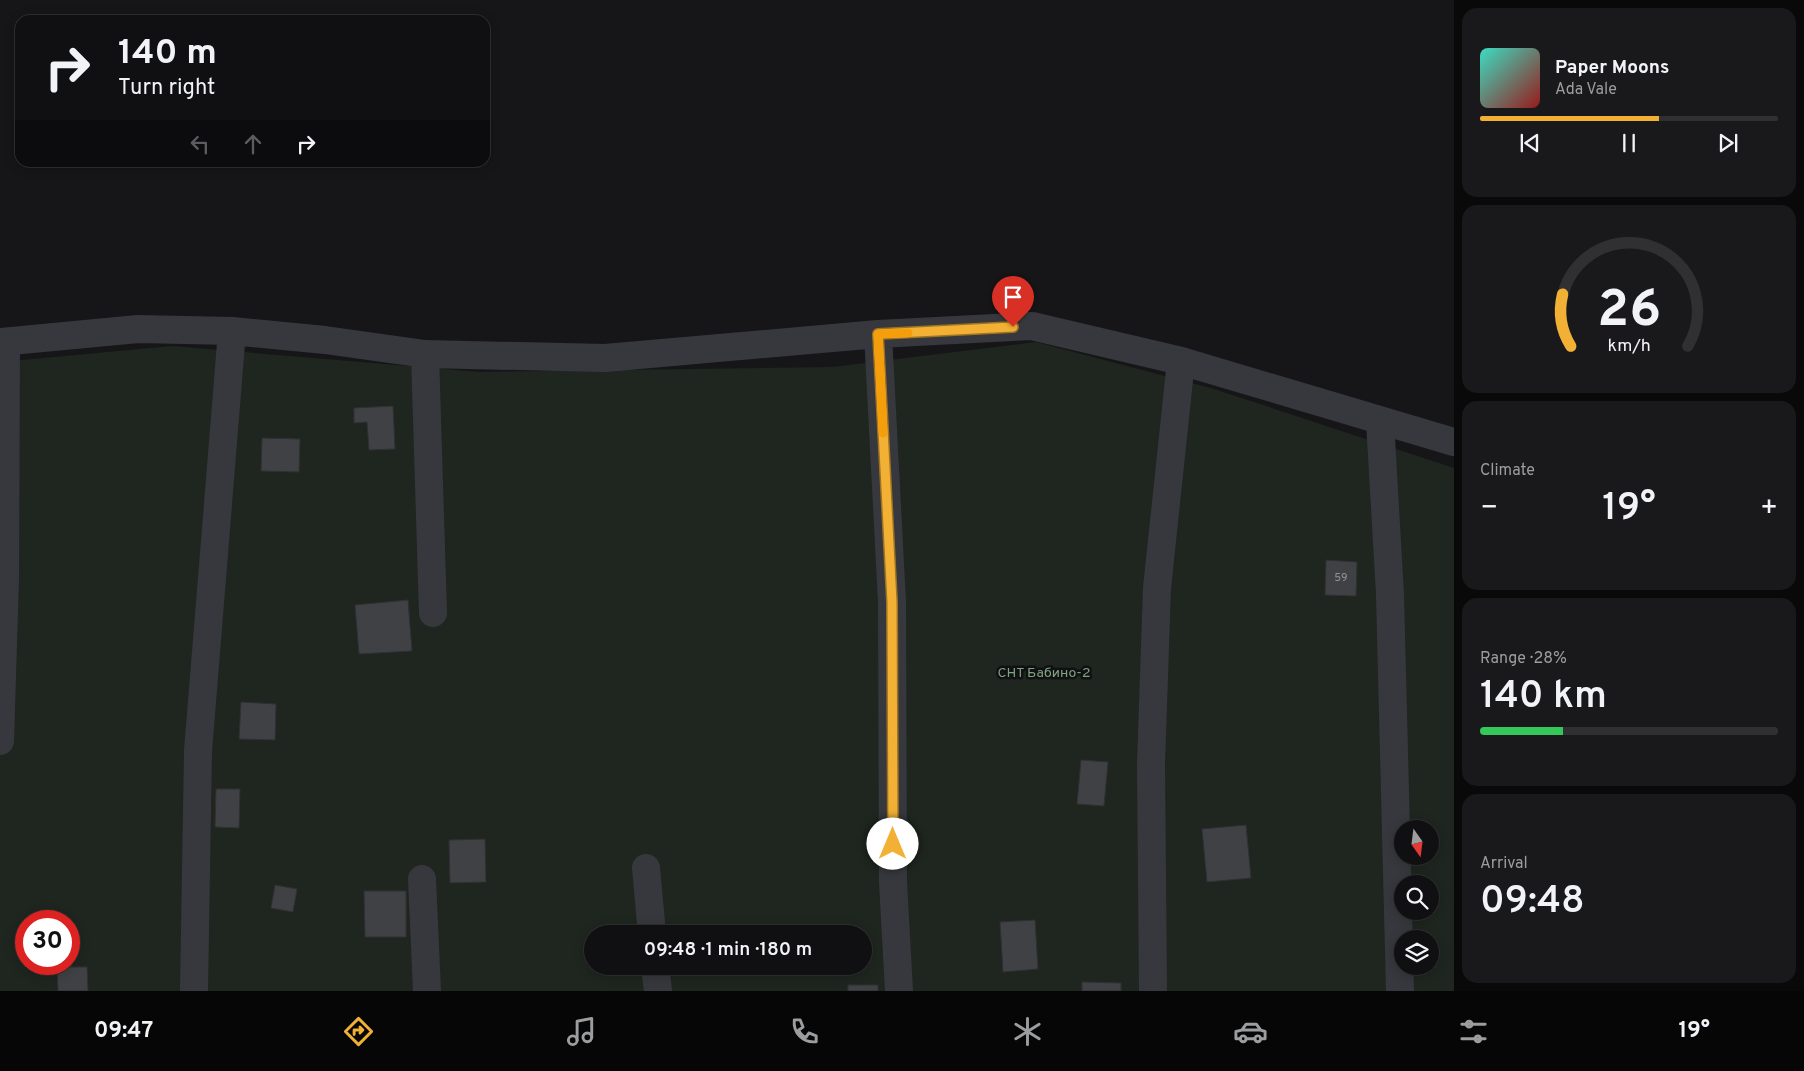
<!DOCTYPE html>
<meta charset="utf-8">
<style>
body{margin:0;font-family:Overpass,sans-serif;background:#19191b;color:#f1f3f6;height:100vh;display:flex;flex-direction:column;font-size:19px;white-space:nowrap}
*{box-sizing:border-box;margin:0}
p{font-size:16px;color:#9c9d9f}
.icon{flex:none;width:28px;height:28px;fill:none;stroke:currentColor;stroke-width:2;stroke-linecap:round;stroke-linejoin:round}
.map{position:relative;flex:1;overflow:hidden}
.details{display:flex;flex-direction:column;gap:8px;padding:8px;background:#09090a;width:350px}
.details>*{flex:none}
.banner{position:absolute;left:15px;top:15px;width:475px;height:152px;border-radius:15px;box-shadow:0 2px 12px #0003,0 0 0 1px #303032;background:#101012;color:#f1f3f6;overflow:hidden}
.needle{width:32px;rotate:166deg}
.buttons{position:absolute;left:1394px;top:820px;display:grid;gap:10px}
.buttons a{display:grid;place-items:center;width:45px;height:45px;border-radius:50%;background:#101012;box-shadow:0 2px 12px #0003,0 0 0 1px #303032;font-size:25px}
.speed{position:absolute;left:15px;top:910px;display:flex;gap:10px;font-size:25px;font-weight:700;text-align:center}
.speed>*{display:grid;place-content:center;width:65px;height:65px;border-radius:50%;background:#101012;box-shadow:0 2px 12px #0003,0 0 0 1px #303032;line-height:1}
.speed .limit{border:8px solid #d22;background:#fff;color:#111}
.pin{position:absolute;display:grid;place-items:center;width:42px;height:42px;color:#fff;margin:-51px -21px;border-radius:50% 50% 50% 0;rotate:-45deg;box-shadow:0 0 5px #0007}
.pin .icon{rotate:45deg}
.me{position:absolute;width:55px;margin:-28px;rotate:0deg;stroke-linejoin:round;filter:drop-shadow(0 0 4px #0008)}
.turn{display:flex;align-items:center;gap:18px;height:105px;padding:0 20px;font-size:22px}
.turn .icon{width:65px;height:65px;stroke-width:2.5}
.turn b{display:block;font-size:35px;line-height:42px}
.lanes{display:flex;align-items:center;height:48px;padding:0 20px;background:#0003;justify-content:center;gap:25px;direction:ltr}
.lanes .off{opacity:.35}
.big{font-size:38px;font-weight:600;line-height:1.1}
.details .widget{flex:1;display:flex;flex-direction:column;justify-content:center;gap:8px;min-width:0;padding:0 18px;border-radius:15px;background:#19191b}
.details .dial{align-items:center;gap:0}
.dial svg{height:130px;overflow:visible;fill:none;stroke:#303032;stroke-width:7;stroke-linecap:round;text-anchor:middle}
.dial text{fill:#f1f3f6;stroke:none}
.song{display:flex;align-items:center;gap:15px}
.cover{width:60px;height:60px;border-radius:8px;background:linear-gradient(135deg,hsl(170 70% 55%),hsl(0 70% 35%))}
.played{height:5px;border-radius:2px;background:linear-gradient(90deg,#f2b134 60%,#303032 60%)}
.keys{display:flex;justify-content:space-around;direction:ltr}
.heat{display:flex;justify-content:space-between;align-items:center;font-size:28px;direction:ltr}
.charge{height:8px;border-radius:4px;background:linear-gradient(90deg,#34c759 28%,#303032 0)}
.trip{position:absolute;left:584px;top:925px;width:288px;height:50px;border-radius:25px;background:#101012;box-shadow:0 2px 12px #0003,0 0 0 1px #303032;font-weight:600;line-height:50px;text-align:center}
.dock{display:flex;height:80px;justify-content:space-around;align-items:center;background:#060607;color:#9c9d9f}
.dock .icon{width:35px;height:35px}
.dock .active{color:#f2b134}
.dock b{font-size:22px;color:#f1f3f6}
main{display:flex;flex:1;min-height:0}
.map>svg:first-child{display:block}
.green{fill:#1e261f;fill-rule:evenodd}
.building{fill:#404145;stroke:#303034}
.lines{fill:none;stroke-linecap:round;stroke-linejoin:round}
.minor{stroke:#37383d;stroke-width:28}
.route-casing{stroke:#9d7322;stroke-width:12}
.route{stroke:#f2b134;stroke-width:9}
.slow{stroke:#f59e0b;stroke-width:9}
.labels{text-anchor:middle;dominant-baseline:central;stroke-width:5;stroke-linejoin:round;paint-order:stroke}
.number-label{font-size:11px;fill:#8e929b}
.park-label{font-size:14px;fill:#7fa381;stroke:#111113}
</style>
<main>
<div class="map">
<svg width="1454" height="991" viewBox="0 0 1454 991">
<rect width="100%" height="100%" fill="#161618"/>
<path class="green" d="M1036 342 1214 389 1454 468V991H0V362L172 346 480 372 832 367ZM1402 829H1430V856H1402ZM1402 884H1430V911H1402ZM26 921H69V964H26ZM592 934H862V966H592ZM1402 939H1430V966H1402Z"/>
<path class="building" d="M393 406 395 449 369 450 367 422 354 423V408Z
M262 438 300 439 299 472 261 471Z
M1326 560 1357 562 1356 596 1325 595Z
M408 600 412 651 359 654 355 605Z
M241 702 276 704 275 740 239 739Z
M1081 760 1108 762 1104 806 1077 804Z
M216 789H240L239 828 215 827Z
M1246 825 1251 878 1207 882 1202 829Z
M485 839 486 882 450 883 449 840Z
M275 885 297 889 293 912 271 908Z
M364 891H406V937H365Z
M1035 920 1038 969 1003 972 1000 922Z
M57 967H87L88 991H58Z
M1082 982 1121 983V991H1082Z
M848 985H878V991H848Z"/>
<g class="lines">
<path class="minor" d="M878 334 892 602 893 882 899 991
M0 342 138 329 232 331 325 340 425 354 605 358 878 334 1032 326 1181 361 1454 442
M425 354 433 613
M1380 421 1390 594 1400 991
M0 741 5 578 6 342
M646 868 652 934
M422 879 427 991
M655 966 658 991
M194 991 198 751 232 331
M1153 991 1151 764 1157 588 1181 361"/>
</g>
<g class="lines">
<defs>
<path id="route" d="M893 844 892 602 878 334 1013 327"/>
</defs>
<use href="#route" class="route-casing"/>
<use href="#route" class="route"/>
<path class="slow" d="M883 433 878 334 908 333"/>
</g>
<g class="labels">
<g class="number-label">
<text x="1341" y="578">59</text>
</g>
<g class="park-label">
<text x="1044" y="673">СНТ Бабино-2</text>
</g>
</g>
</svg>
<div class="buttons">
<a><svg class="needle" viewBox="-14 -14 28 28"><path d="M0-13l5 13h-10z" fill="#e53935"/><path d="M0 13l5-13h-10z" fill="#9c9d9f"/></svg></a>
<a><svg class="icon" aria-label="search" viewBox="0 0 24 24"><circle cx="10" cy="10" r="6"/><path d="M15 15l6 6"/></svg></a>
<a><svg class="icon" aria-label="layers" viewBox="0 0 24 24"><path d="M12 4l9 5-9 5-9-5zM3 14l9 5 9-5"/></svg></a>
</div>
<div class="speed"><div class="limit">30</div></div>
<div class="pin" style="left:1013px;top:327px;background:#d93025"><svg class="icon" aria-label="arrive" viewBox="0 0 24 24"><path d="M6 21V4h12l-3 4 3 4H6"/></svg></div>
<svg class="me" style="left:893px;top:844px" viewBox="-20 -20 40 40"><circle r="19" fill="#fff"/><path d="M0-13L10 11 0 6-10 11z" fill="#f2b134"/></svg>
<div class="trip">09:48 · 1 min · 180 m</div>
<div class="banner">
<div class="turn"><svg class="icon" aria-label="right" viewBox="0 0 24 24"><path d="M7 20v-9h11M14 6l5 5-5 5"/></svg><div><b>140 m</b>Turn right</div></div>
<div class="lanes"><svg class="icon off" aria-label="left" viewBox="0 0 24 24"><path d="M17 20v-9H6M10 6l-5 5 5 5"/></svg><svg class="icon off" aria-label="ahead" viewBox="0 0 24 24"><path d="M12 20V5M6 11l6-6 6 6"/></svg><svg class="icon" aria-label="right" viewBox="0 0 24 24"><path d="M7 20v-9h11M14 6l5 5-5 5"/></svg></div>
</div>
</div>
<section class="details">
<div class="widget">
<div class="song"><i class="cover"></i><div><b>Paper Moons</b><p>Ada Vale</p></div></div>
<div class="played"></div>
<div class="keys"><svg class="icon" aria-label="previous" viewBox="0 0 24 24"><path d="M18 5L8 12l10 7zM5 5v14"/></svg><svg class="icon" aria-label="pause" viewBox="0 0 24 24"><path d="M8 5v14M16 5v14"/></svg><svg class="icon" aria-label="next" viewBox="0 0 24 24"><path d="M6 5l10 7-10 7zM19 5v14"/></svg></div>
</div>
<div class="widget dial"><svg viewBox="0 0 100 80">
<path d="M14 69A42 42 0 1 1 86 69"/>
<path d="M14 69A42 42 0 0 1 9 37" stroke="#f2b134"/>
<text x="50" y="56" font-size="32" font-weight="700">26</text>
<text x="50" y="72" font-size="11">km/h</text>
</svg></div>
<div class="widget"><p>Climate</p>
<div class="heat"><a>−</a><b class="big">19°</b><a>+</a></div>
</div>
<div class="widget"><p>Range · 28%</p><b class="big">140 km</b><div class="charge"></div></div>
<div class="widget"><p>Arrival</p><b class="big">09:48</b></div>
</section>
</main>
<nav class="dock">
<b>09:47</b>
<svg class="icon active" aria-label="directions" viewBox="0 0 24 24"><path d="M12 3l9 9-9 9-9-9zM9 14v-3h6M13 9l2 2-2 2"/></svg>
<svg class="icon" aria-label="music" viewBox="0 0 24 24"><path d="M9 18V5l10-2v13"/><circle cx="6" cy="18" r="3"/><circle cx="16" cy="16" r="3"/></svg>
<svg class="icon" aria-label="phone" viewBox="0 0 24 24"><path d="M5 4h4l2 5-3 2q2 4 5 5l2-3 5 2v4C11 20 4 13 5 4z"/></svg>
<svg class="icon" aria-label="climate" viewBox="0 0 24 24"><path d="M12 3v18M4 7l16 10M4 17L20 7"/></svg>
<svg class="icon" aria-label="car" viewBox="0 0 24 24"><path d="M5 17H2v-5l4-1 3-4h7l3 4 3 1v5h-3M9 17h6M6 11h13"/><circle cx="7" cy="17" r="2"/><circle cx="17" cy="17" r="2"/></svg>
<svg class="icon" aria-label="filters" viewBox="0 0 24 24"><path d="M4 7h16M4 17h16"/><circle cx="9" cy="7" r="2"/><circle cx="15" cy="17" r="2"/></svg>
<b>19°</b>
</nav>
